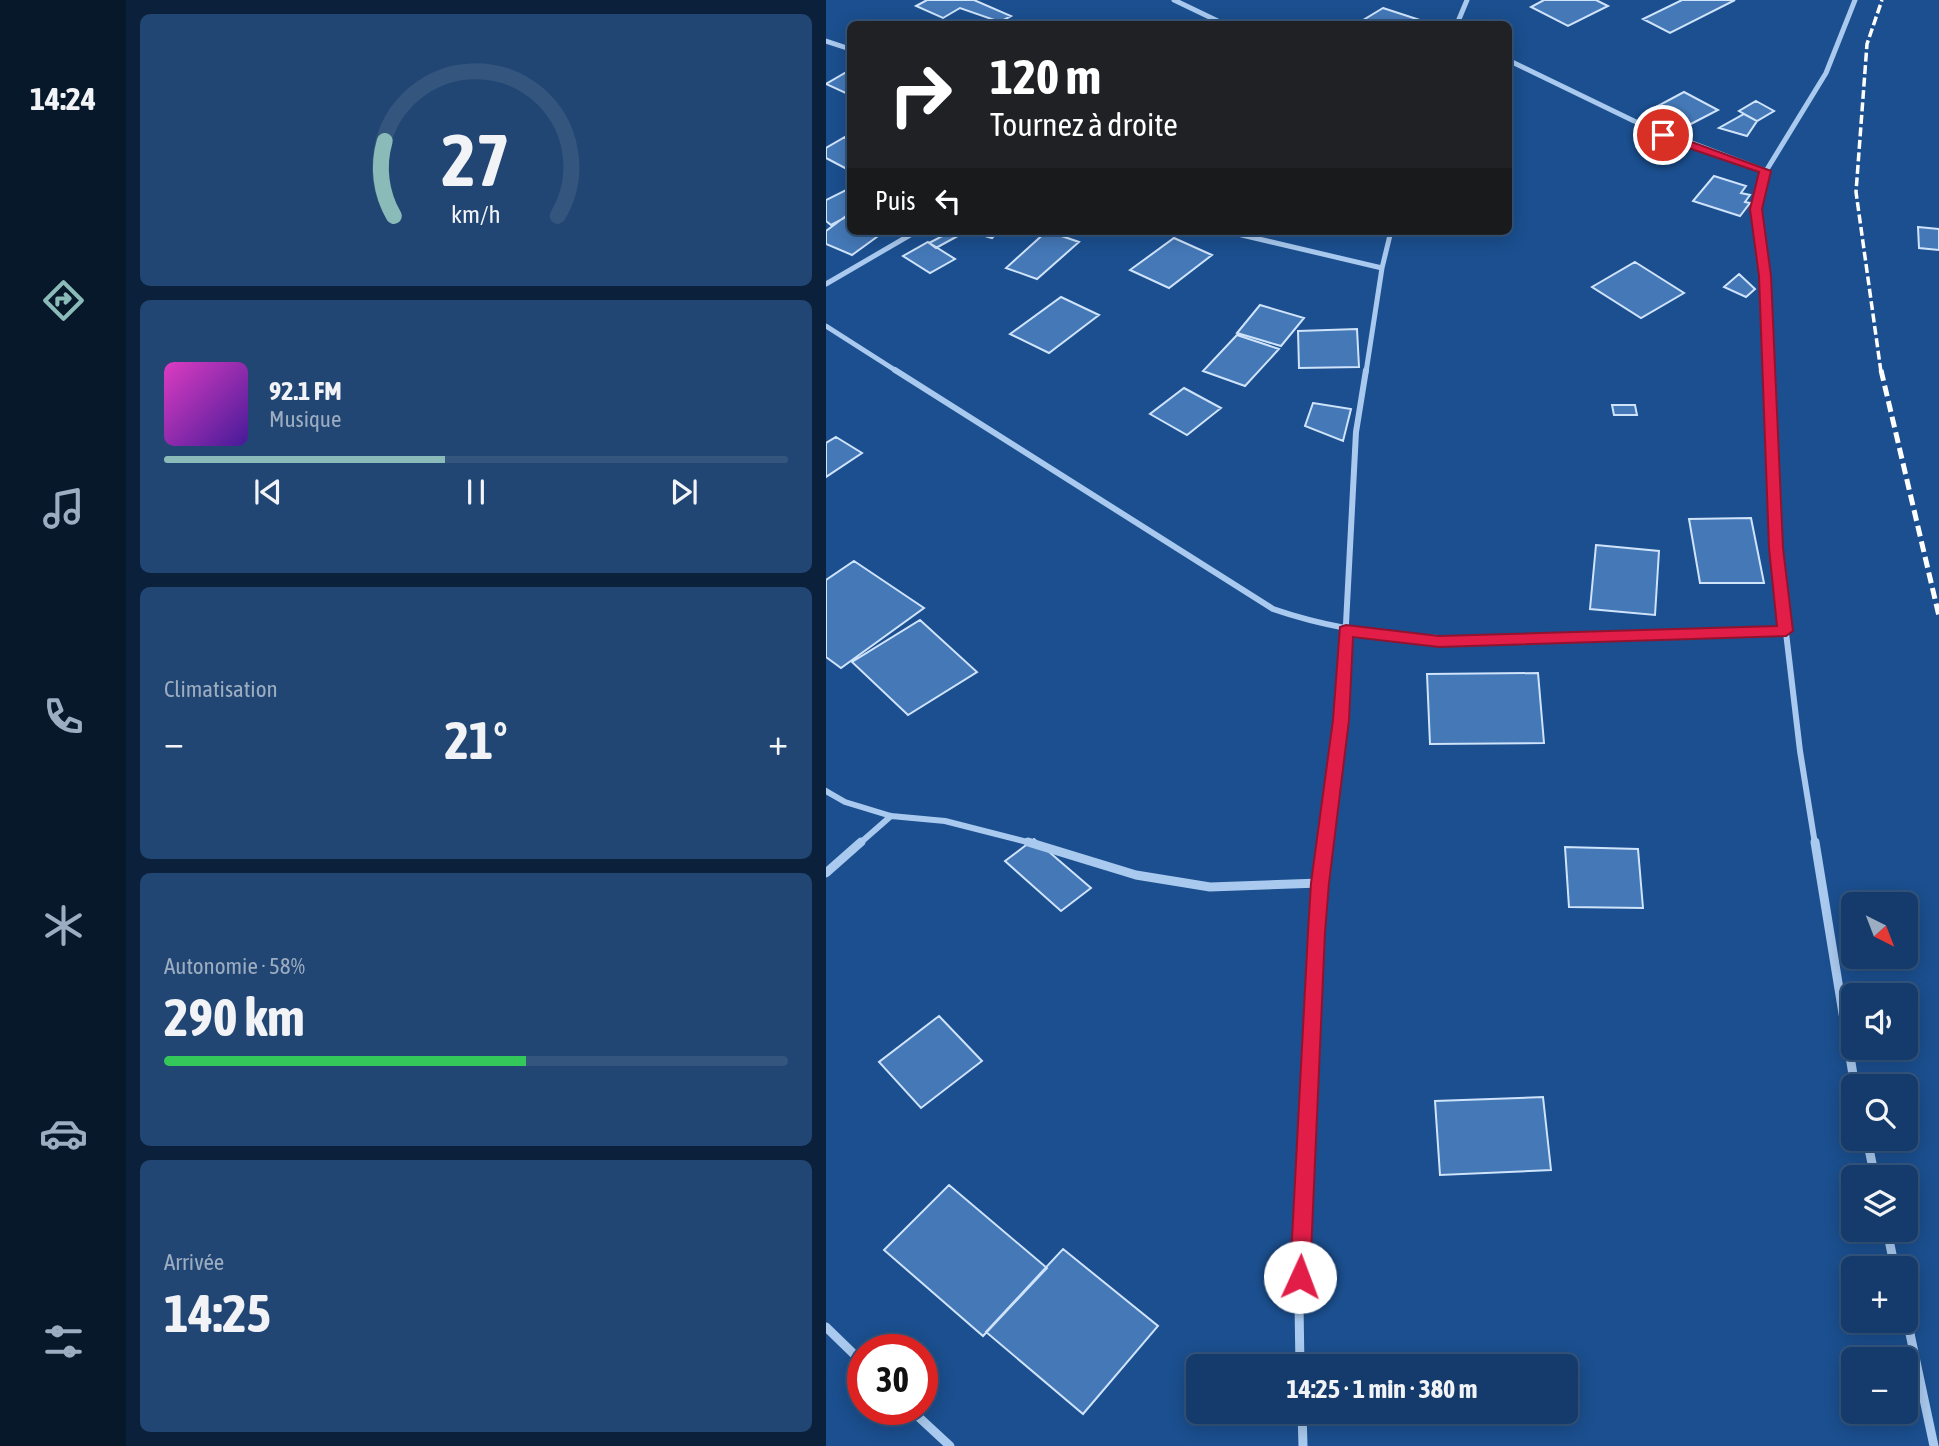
<!DOCTYPE html>
<html lang="fr">
<meta charset="utf-8">
<style>
body{margin:0;font-family:"Asap Condensed",sans-serif;background:#214673;color:#f1f3f6;height:100vh;display:flex;flex-direction:column;font-size:26px;white-space:nowrap}
*{box-sizing:border-box;margin:0}
p{font-size:23px;color:#9dadc1}
.icon{flex:none;width:38px;height:38px;fill:none;stroke:currentColor;stroke-width:2;stroke-linecap:round;stroke-linejoin:round}
.map{position:relative;flex:1;overflow:hidden}
.panel{display:flex;flex-direction:column;gap:14px;padding:14px;background:#0b203b;width:700px}
.panel>*{flex:none}
.hud{position:absolute;left:21px;top:21px;width:665px;height:214px;border-radius:10px;box-shadow:0 4px 18px #0003,0 0 0 2px #33557e;background:#202124;color:#fff;overflow:hidden}
.needle{width:46px;rotate:138deg}
.controls{position:absolute;left:1015px;top:892px;display:grid;gap:14px}
.controls a{display:grid;place-items:center;width:77px;height:77px;border-radius:10px;background:#143b6b;box-shadow:0 4px 18px #0003,0 0 0 2px #33557e;font-size:35px}
.speed{position:absolute;left:21px;top:1334px;display:flex;gap:14px;font-size:35px;font-weight:700;text-align:center}
.speed>*{display:grid;place-content:center;width:91px;height:91px;border-radius:50%;background:#143b6b;box-shadow:0 4px 18px #0003,0 0 0 2px #33557e;line-height:1}
.speed .limit{border:10px solid #d22;background:#fff;color:#111}
.pin{position:absolute;display:grid;place-items:center;width:60px;height:60px;color:#fff;margin:-30px;border:4px solid #fff;border-radius:50%;box-shadow:0 2px 7px #0007}
.me{position:absolute;width:77px;margin:-38px;rotate:2deg;stroke-linejoin:round;filter:drop-shadow(0 0 5px #0008)}
.turn{display:flex;align-items:center;gap:24px;height:147px;padding:0 28px;font-size:32px}
.turn .icon{width:91px;height:91px;stroke-width:2.5}
.turn b{display:block;font-size:49px;line-height:60px}
.then{display:flex;align-items:center;height:66px;padding:0 28px;background:#0003;gap:14px;font-size:26px}
.big{font-size:52px;font-weight:700;line-height:1.1}
.panel .card{flex:1;display:flex;flex-direction:column;justify-content:center;gap:10px;min-width:0;padding:0 24px;border-radius:10px;background:#214673}
.panel .dial{align-items:center;gap:0}
.dial svg{height:182px;overflow:visible;fill:none;stroke:#33557e;stroke-width:7;stroke-linecap:round;text-anchor:middle}
.dial text{fill:#f1f3f6;stroke:none}
.song{display:flex;align-items:center;gap:21px}
.cover{width:84px;height:84px;border-radius:10px;background:linear-gradient(135deg,hsl(310 70% 55%),hsl(260 70% 35%))}
.played{height:7px;border-radius:4px;background:linear-gradient(90deg,#8bbbb9 45%,#33557e 45%)}
.keys{display:flex;justify-content:space-around;direction:ltr}
.heat{display:flex;justify-content:space-between;align-items:center;font-size:38px;direction:ltr}
.charge{height:10px;border-radius:5px;background:linear-gradient(90deg,#34c759 58%,#33557e 0)}
.trip{position:absolute;left:360px;top:1354px;width:392px;height:70px;border-radius:10px;background:#143b6b;box-shadow:0 4px 18px #0003,0 0 0 2px #33557e;font-weight:700;line-height:70px;text-align:center}
main{display:flex;flex:1;min-height:0}
.menu{display:flex;flex-direction:column;width:126px;justify-content:space-around;align-items:center;background:#08182b;color:#9dadc1}
.menu .icon{width:49px;height:49px}
.menu .on{color:#8bbbb9}
.menu b{font-size:32px;color:#f1f3f6}
.map>svg:first-child{display:block}
.building{fill:#4478b7;stroke:#cfe3fa;stroke-width:2}
.lines{fill:none;stroke-linecap:round;stroke-linejoin:round}
.street-far2{stroke:#a9c9ee;stroke-width:5}
.street-far1{stroke:#a9c9ee;stroke-width:6}
.street{stroke:#a9c9ee;stroke-width:9}
.rail-far1{stroke:#fff;stroke-width:3.5;stroke-dasharray:9 3.5;stroke-linecap:butt}
.rail{stroke:#fff;stroke-width:5;stroke-dasharray:11 5;stroke-linecap:butt}
.route{fill:#e11d48;stroke:#92132f;stroke-width:2}
</style>
<main>
<nav class="menu">
<b>14:24</b>
<svg class="icon on" aria-label="directions" viewBox="0 0 24 24"><path d="M12 3l9 9-9 9-9-9zM9 14v-3h6M13 9l2 2-2 2"/></svg>
<svg class="icon" aria-label="music" viewBox="0 0 24 24"><path d="M9 18V5l10-2v13"/><circle cx="6" cy="18" r="3"/><circle cx="16" cy="16" r="3"/></svg>
<svg class="icon" aria-label="phone" viewBox="0 0 24 24"><path d="M5 4h4l2 5-3 2q2 4 5 5l2-3 5 2v4C11 20 4 13 5 4z"/></svg>
<svg class="icon" aria-label="climate" viewBox="0 0 24 24"><path d="M12 3v18M4 7l16 10M4 17L20 7"/></svg>
<svg class="icon" aria-label="car" viewBox="0 0 24 24"><path d="M5 17H2v-5l4-1 3-4h7l3 4 3 1v5h-3M9 17h6M6 11h13"/><circle cx="7" cy="17" r="2"/><circle cx="17" cy="17" r="2"/></svg>
<svg class="icon" aria-label="filters" viewBox="0 0 24 24"><path d="M4 7h16M4 17h16"/><circle cx="9" cy="7" r="2"/><circle cx="15" cy="17" r="2"/></svg>
</nav>
<section class="panel">
<div class="card dial"><svg viewBox="0 0 100 80">
<path d="M14 69A42 42 0 1 1 86 69"/>
<path d="M14 69A42 42 0 0 1 10 36" stroke="#8bbbb9"/>
<text x="50" y="56" font-size="32" font-weight="700">27</text>
<text x="50" y="72" font-size="11">km/h</text>
</svg></div>
<div class="card">
<div class="song"><i class="cover"></i><div><b>92.1 FM</b><p>Musique</p></div></div>
<div class="played"></div>
<div class="keys"><svg class="icon" aria-label="previous" viewBox="0 0 24 24"><path d="M18 5L8 12l10 7zM5 5v14"/></svg><svg class="icon" aria-label="pause" viewBox="0 0 24 24"><path d="M8 5v14M16 5v14"/></svg><svg class="icon" aria-label="next" viewBox="0 0 24 24"><path d="M6 5l10 7-10 7zM19 5v14"/></svg></div>
</div>
<div class="card"><p>Climatisation</p>
<div class="heat"><a>−</a><b class="big">21°</b><a>+</a></div>
</div>
<div class="card"><p>Autonomie · 58%</p><b class="big">290 km</b><div class="charge"></div></div>
<div class="card"><p>Arrivée</p><b class="big">14:25</b></div>
</section>
<div class="map">
<svg width="1113" height="1446" viewBox="0 0 1113 1446">
<rect width="100%" height="100%" fill="#1b4f8f"/>
<path class="building" d="M101 0H148L185 16 174 22 134 8 117 18 90 6Z
M718 0H770L782 6 742 26 705 7Z
M856 0H909L844 33 817 19Z
M557 8 606 24H547L534 22Z
M24 70V95L0 84Z
M858 92 892 110 861 126 828 108Z
M930 101 948 111 931 121 913 111Z
M918 114 931 121 921 136 893 128Z
M19 137 24 140V165L19 168 0 158V148Z
M888 176 920 186 915 193 924 195 919 202 924 203 914 216 867 201Z
M24 188V215L5 225 0 221V200Z
M24 213V231H59L26 255 0 244V231Z
M1092 227 1113 229V250L1093 248Z
M142 231H173L166 238Z
M221 231 253 242 211 279 180 268Z
M122 233 130 237 110 248 103 243Z
M348 238 386 255 343 288 304 270Z
M102 242 129 259 104 273 77 256Z
M809 262 858 293 815 318 766 287Z
M913 274 929 289 920 297 898 287Z
M235 297 273 315 223 353 184 334Z
M434 305 478 318 455 346 411 333Z
M531 329 533 367 473 368 472 331Z
M411 335 453 349 419 386 377 371Z
M358 388 395 408 361 435 324 414Z
M487 403 525 409 517 441 479 426Z
M786 405H809L811 415H788Z
M10 437 36 453 0 477V443Z
M925 518 938 583H874L863 519Z
M770 545 833 551 829 615 764 609Z
M28 561 98 608 15 668 0 657V580Z
M94 620 151 672 82 715 26 662Z
M712 673 718 743 604 744 601 674Z
M208 839 265 888 235 911 179 861Z
M739 847 812 849 817 908 743 907Z
M113 1016 156 1061 95 1108 53 1062Z
M717 1097 725 1170 614 1175 609 1101Z
M123 1185 221 1268 157 1336 58 1250Z
M237 1249 332 1326 257 1414 160 1332Z"/>
<g class="lines">
<path class="street-far2" d="M348 0 398 24
M631 24 641 0
M0 41 24 49
M682 60 808 121 940 171
M399 231 556 268
M0 284 91 231
M0 326 72 372
M540 372 556 268 565 231
M943 372 939 276 930 210 940 171 1000 73 1029 0"/>
<path class="street-far1" d="M69 370 447 609C554 646 657 640 768 635 832 633 896 632 960 631
M943 370 950 548 974 751 989 844
M0 791 19 802 65 816 119 821 209 844
M33 844 65 816
M499 844 515 720 530 432 540 370"/>
<path class="street" d="M202 842 310 875 384 887 494 883
M989 842 1029 1087
M0 873 35 842
M1041 1139 1049 1178
M1061 1230 1069 1269
M1080 1315 1108 1446
M0 1327 37 1363
M474 1367 473 1305 484 1029 499 842
M84 1409 124 1446
M476 1412 477 1446"/>
<path class="rail-far1" d="M1055 372 1030 192 1041 44 1056 0"/>
<path class="rail" d="M1055 370 1113 616"/>
</g>
<path class="route" d="M833 133H841L945 171 936 209 945 276 957 548 967 631 960 636 613 647 527 637 523 720 503 883 499 932 484 1277 481 1284 474 1287 467 1284 464 1277 482 932 485 883 507 720 514 627 520 625 613 636 951 626 943 548 933 276 924 209 933 172 833 138Z"/>
</svg>
<div class="controls">
<a><svg class="needle" viewBox="-14 -14 28 28"><path d="M0-13l5 13h-10z" fill="#e53935"/><path d="M0 13l5-13h-10z" fill="#9dadc1"/></svg></a>
<a><svg class="icon" aria-label="sound" viewBox="0 0 24 24"><path d="M4 9h4l5-4v14l-5-4H4zM17 9q2 3 0 6"/></svg></a>
<a><svg class="icon" aria-label="search" viewBox="0 0 24 24"><circle cx="10" cy="10" r="6"/><path d="M15 15l6 6"/></svg></a>
<a><svg class="icon" aria-label="layers" viewBox="0 0 24 24"><path d="M12 4l9 5-9 5-9-5zM3 14l9 5 9-5"/></svg></a>
<a>+</a>
<a>−</a>
</div>
<div class="speed"><div class="limit">30</div></div>
<div class="pin" style="left:837px;top:135px;background:#d93025"><svg class="icon" aria-label="arrive" viewBox="0 0 24 24"><path d="M6 21V4h12l-3 4 3 4H6"/></svg></div>
<svg class="me" style="left:474px;top:1277px" viewBox="-20 -20 40 40"><circle r="19" fill="#fff"/><path d="M0-13L10 11 0 6-10 11z" fill="#e11d48"/></svg>
<div class="trip">14:25 · 1 min · 380 m</div>
<div class="hud">
<div class="turn"><svg class="icon" aria-label="right" viewBox="0 0 24 24"><path d="M7 20v-9h11M14 6l5 5-5 5"/></svg><div><b>120 m</b>Tournez à droite</div></div>
<div class="then">Puis<svg class="icon" aria-label="left" viewBox="0 0 24 24"><path d="M17 20v-9H6M10 6l-5 5 5 5"/></svg></div>
</div>
</div>
</main>
